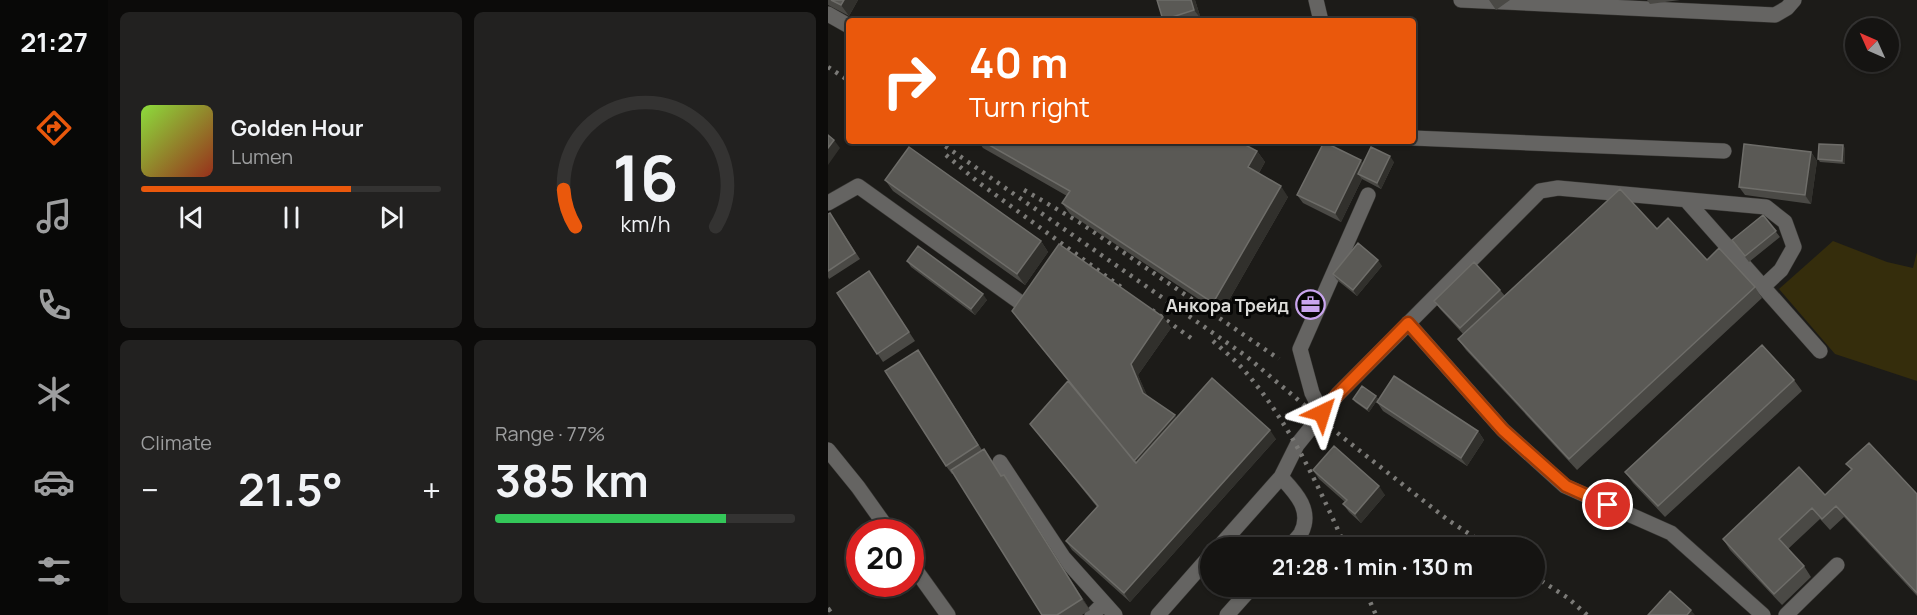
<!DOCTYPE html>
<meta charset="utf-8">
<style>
body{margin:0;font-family:Manrope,sans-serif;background:#222120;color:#f1f3f6;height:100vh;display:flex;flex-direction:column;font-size:22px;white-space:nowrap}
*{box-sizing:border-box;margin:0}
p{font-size:20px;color:#9d9e9f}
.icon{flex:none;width:33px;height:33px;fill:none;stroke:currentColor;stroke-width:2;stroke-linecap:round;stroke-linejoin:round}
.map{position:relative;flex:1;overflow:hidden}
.side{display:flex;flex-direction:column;gap:12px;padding:12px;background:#0c0b0a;width:720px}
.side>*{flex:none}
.guide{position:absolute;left:18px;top:18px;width:570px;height:126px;border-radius:6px;box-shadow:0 2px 4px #0004,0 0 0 2px #343332;background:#ea580c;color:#fff;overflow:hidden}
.needle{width:39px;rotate:315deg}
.controls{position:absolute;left:1017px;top:18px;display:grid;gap:12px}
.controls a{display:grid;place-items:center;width:54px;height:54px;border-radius:50%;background:#151412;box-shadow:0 2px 4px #0004,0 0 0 2px #343332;font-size:30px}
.speed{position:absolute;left:18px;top:519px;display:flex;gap:12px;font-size:30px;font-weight:700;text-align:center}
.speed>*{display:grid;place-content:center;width:78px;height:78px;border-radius:50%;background:#151412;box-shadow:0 2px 4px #0004,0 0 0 2px #343332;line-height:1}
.speed .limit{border:9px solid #d22;background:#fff;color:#111}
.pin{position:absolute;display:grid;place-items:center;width:51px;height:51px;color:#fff;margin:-26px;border:3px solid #fff;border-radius:50%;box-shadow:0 2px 6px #0007}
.me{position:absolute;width:66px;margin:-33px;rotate:41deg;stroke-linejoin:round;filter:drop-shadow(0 0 4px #0008)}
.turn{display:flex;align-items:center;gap:21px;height:126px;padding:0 24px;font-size:27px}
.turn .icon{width:78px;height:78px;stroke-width:2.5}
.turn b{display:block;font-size:42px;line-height:51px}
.big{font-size:45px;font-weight:700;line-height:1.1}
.side .tile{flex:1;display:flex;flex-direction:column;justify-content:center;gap:9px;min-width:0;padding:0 21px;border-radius:9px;background:#222120}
.side .dial{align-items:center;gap:0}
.dial svg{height:156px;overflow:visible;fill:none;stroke:#343332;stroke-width:7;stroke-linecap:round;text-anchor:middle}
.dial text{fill:#f1f3f6;stroke:none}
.song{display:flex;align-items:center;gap:18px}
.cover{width:72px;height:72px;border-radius:9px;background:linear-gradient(135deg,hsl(90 70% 55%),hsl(10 70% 35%))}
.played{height:6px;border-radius:3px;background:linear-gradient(90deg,#ea580c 70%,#343332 70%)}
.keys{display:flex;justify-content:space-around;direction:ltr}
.heat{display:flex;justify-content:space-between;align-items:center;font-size:33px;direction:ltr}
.charge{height:9px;border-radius:4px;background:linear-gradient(90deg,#34c759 77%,#343332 0)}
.side .tiles{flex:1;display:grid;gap:12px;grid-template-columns:repeat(2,1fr)}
.trip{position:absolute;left:372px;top:537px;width:345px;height:60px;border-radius:30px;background:#151412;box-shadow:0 2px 4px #0004,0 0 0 2px #343332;font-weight:700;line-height:60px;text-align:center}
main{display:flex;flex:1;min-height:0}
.dock{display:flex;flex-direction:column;width:108px;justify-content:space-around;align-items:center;background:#080807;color:#9d9e9f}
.dock .icon{width:42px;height:42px}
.dock .on{color:#ea580c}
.dock b{font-size:27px;color:#f1f3f6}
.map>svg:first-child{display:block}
.green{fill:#352d0c}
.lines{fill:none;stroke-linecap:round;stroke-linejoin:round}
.minor-casing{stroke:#373633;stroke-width:16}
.path{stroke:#787875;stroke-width:4;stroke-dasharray:4.5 4.5;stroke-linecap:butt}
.minor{stroke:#656462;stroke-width:15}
.rail{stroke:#7b7a77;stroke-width:4.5;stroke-dasharray:3 6;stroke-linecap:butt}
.wall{fill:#4a4945}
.shaded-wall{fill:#31302c}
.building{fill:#5a5955;stroke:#6e6d69;stroke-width:1.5}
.route-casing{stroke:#983908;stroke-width:15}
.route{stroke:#ea580c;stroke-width:10}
.labels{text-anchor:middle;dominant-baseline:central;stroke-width:6;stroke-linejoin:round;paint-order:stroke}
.poi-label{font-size:18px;font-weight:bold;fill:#dbdbd8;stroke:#060605;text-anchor:end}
</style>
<main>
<nav class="dock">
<b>21:27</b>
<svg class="icon on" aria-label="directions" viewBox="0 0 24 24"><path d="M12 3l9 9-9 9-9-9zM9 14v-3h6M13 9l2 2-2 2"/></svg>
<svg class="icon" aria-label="music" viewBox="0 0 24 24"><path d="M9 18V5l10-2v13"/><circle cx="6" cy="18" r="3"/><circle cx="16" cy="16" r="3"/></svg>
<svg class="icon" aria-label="phone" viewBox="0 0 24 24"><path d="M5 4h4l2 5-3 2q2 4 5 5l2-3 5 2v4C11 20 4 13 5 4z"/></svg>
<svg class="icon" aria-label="climate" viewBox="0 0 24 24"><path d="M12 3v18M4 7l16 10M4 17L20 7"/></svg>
<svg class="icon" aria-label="car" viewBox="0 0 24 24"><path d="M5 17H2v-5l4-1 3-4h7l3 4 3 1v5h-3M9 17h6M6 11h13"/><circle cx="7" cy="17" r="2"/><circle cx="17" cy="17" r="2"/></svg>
<svg class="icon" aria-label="filters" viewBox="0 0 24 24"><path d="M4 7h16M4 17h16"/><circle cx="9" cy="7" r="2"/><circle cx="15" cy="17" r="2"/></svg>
</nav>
<section class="side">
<div class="tiles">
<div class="tile">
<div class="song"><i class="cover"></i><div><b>Golden Hour</b><p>Lumen</p></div></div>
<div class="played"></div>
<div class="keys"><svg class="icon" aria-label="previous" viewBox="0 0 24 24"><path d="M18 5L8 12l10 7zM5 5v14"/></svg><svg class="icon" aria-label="pause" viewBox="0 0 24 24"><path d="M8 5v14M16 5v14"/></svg><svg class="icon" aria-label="next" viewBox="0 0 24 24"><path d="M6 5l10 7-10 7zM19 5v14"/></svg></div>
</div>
<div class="tile dial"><svg viewBox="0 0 100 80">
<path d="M14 69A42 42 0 1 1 86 69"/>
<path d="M14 69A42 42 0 0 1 8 50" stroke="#ea580c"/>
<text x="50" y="56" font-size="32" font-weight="700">16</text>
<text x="50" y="72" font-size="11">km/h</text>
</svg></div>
<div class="tile"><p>Climate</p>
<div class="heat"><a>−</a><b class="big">21.5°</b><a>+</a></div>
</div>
<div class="tile"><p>Range · 77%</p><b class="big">385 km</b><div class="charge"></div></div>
</div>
</section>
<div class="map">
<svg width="1089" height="615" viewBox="0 0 1089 615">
<rect width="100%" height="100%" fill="#1c1b18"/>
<path class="green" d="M1005 241 1059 262 1085 268 1089 252V381L1007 354 951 289Z"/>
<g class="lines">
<defs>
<path id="minor" d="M488 0 493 21
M633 0 947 15 959 8 966 0
M0 14 21 26
M585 138 896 151
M858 200 992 351
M0 203 30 186 193 303
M580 323 675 430 737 486 843 533 935 615
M494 413 484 393 472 349 540 195
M0 450 30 487 62 532
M172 462 235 557 287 615
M453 477C467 492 485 510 473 533 470 538 464 543 460 548
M390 548 453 477 469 445 510 394 712 191 730 188 938 207 957 222 966 247 953 270 936 286
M82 562 120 615
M264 615 276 603
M330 615 382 556
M399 615 425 586
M958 615 1009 565"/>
</defs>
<use href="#minor" class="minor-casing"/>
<path class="path" d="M0 608 5 615"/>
<use href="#minor" class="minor"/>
<path class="rail" d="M0 67 21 81
M110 141 418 356 513 436 620 520 663 548
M118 155 150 182 297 290
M196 190 251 222 451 359
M324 310 363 338
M385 341C395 350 406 359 415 369 461 421 490 485 518 548
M706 576 740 598 759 615
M535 586 548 615"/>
</g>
<path class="wall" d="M0 0H30L21 16 0 5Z
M367 0 373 19 366 21H336L335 20Z
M661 0H682L668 10Z
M819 0H852L822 4Z
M150 141H410L429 151 437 162 431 173 460 197 393 314 242 214 234 203 239 196 155 148Z
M1017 148V164L992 162 990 159Z
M983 152 989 161 983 204 917 195 911 187Z
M566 162 553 189 534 179 513 222 475 203 469 195 535 163Z
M57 180 213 241 220 252 197 285 65 191Z
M0 214 6 219 32 259 1 279 0 277Z
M935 215 952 237 921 262 904 240Z
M829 229 879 260 927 287 934 298 749 470 638 350 630 339 635 334 612 309 606 301 672 290 677 296Z
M79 261 159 300 147 315 83 267Z
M554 266 529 296 509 280 505 274Z
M41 271 87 341 55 362 9 293Z
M184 311 335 317 343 328 310 375 319 396 349 418 448 439 302 602 244 550 238 541 269 507 202 424 240 381 192 322Z
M90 350 154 450 156 449 173 476 183 486 262 610 254 615H214L126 473 124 474 118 466Z
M966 380 974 391 837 517 805 483 797 472Z
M548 396 550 399 541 412 527 402 525 399Z
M549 402 650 431 656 440 639 466 555 411Z
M1018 464 1089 494V596L1016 517 1002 530 992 519 960 549 976 566 983 577 954 605 902 550 895 539 997 495 1023 470Z
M485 470 557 495 533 523 521 512 515 504 517 502 491 479Z"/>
<path class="shaded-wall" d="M16 0H30L21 16 13 5Z
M363 0H367L373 19 366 10Z
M6 140 12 148 0 165V148Z
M1015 145 1017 148V164L1014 161Z
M429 151 437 162 428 178 420 167Z
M983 152 989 161 983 204 977 195Z
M562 156 566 162 553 189 549 183Z
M533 160 539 168 530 174 534 179 513 222 507 213Z
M453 186 460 197 393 314 385 303Z
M213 241 220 252 197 285 189 274Z
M550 260 554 266 529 296 525 290Z
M155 294 159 300 147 315 143 309Z
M335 317 343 328 310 375 323 404 315 393 303 364Z
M548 396 550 399 541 412 539 409Z
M347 415 355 426 314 472 306 461Z
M442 430 448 439 302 602 296 593Z
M650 431 656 440 639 466 633 458Z
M176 475 183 486 262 610 254 599Z
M551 486 557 495 533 523 527 514Z
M863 610 867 615H859Z"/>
<path class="building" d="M3 0H16L13 5Z
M329 0H363L366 10 335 20Z
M0 135 6 140 0 148Z
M154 141H410L429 151 420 167 453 186 385 303 234 203 242 191Z
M496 142 533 160 507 213 469 195Z
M916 144 983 152 977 195 911 187Z
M991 144 1015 145 1014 161 990 159Z
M81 147 213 241 189 274 57 180Z
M543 147 562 156 549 183 530 174Z
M792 189 829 229 840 218 879 260 891 248 927 287 741 459 630 339Z
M2 213 27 253 0 271V214Z
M935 215 948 231 917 256 904 240Z
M530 243 550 260 525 290 505 274Z
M231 244 335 317 303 364 315 393 347 415 306 461 184 311Z
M90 246 155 294 143 309 79 261Z
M646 262 672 290 632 328 606 301Z
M41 271 81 332 49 354 9 293Z
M934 345 966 380 830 506 797 472Z
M90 350 150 445 118 466 57 371Z
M566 376 650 431 633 458 549 402Z
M384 378 442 430 296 593 238 541 270 506 202 424 240 381 308 463Z
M534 386 548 396 539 409 525 399Z
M1041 443 1089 494V593L1008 506 994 519 984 508 951 539 976 566 946 594 895 539 971 467 997 495 1024 469 1018 464Z
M506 446 551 486 527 514 515 504 519 500 485 470Z
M156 449 173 476 176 475 254 599 229 615H214L123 470Z
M842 591 863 610 859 615H820Z"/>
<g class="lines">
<defs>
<path id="route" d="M494 413 510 394 580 323 675 430 738 486 780 505"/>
</defs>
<use href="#route" class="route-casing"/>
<use href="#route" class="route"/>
</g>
<defs>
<symbol id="office-ring" viewBox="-11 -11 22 22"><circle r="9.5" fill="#060605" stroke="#c9a5ee" stroke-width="1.5"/><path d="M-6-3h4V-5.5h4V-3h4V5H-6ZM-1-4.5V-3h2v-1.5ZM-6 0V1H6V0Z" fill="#c9a5ee"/></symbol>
</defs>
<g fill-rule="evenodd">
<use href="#office-ring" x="466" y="288" width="33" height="33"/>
</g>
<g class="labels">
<g class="poi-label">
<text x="461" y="305">Анкора Трейд</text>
</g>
</g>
</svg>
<div class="controls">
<a><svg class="needle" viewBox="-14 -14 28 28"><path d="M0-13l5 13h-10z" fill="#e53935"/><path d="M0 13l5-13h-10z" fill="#9d9e9f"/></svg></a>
</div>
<div class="speed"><div class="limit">20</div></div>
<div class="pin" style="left:780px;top:505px;background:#d93025"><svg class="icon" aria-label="arrive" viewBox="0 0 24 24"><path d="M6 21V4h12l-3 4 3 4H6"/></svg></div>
<svg class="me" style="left:494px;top:413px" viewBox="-20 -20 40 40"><path d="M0-17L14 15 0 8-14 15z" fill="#ea580c" stroke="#fff" stroke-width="4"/></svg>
<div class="trip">21:28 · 1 min · 130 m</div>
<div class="guide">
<div class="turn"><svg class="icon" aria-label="right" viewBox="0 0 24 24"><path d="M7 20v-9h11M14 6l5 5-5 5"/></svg><div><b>40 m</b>Turn right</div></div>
</div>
</div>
</main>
